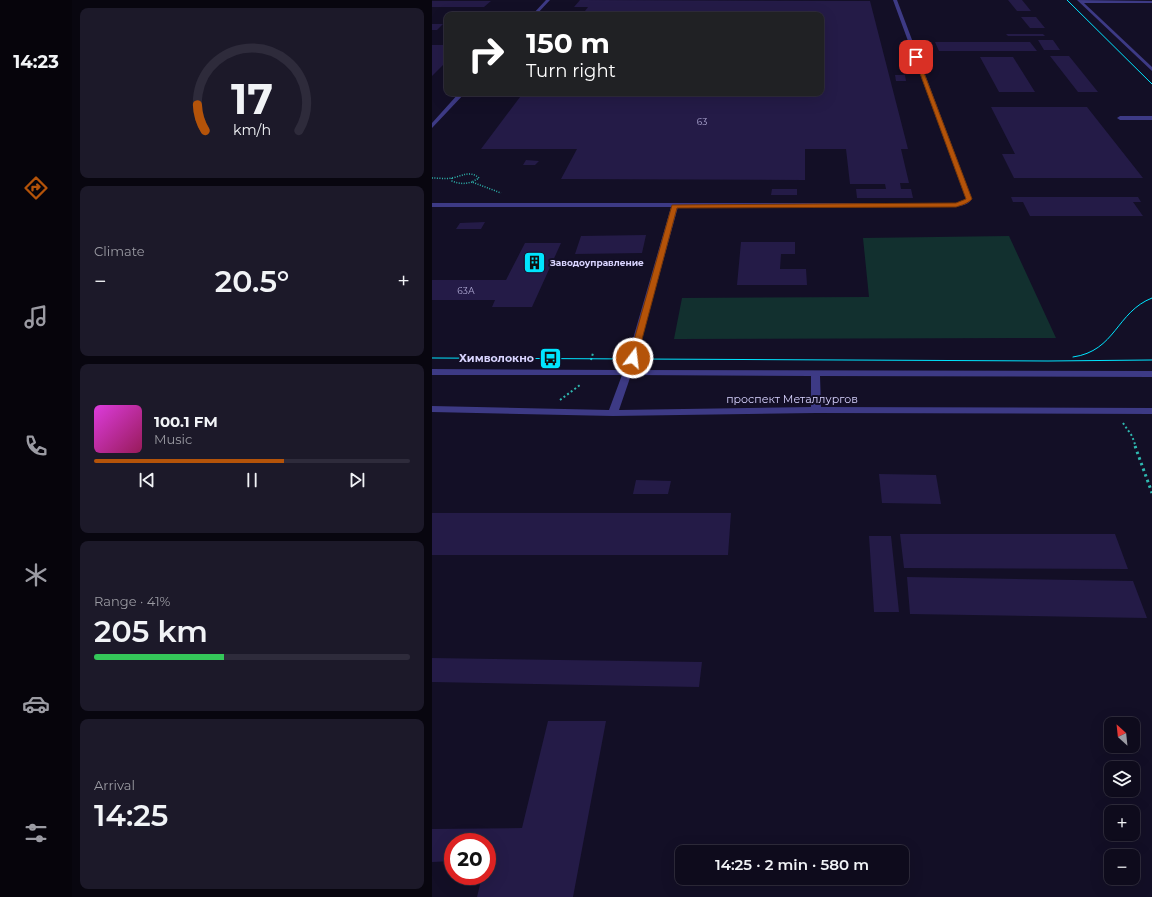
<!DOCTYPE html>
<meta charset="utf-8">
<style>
body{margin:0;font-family:Montserrat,sans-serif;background:#1c1929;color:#f1f3f6;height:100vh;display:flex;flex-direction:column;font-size:15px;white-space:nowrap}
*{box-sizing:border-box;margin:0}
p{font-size:13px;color:#9b9ba3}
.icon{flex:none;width:22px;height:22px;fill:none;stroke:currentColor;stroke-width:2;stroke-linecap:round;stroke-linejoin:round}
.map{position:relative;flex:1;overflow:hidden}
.sheet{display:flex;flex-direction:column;gap:8px;padding:8px;background:#08060f;width:360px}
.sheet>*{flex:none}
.banner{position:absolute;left:12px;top:12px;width:380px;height:84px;border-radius:8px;box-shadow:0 4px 16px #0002,0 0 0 1px #2e2b3b;background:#202124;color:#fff;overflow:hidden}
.needle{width:26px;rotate:333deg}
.buttons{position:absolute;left:672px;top:717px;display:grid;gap:8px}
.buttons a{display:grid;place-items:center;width:36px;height:36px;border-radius:8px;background:#0e0b1c;box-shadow:0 4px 16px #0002,0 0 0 1px #2e2b3b;font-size:20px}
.speed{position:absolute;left:12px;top:833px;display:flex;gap:8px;font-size:20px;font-weight:700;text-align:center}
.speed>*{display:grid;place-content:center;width:52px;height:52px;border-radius:50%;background:#0e0b1c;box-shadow:0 4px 16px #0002,0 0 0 1px #2e2b3b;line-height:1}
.speed .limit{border:6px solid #d22;background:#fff;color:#111}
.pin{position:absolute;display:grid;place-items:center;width:34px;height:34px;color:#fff;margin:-17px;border-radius:8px;box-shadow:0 2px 6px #0006}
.me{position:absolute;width:44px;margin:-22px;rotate:15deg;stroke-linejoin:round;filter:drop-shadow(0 0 3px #0008)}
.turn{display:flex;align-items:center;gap:14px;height:84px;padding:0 16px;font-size:18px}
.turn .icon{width:52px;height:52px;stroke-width:2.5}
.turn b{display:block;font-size:28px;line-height:34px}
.big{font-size:30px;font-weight:600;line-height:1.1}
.sheet .card{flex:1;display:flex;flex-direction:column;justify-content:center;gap:6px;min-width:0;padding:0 14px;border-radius:8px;background:#1c1929}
.sheet .dial{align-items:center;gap:0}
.dial svg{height:104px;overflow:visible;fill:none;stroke:#2e2b3b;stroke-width:7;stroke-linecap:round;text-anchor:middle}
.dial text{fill:#f1f3f6;stroke:none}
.song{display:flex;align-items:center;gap:12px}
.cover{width:48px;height:48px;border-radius:6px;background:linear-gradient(135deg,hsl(300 70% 55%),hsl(330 70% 35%))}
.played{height:4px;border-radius:2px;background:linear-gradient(90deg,#b45309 60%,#2e2b3b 60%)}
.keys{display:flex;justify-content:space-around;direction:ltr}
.heat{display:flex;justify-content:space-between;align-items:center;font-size:22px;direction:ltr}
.charge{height:6px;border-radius:3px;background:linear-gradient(90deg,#34c759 41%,#2e2b3b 0)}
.trip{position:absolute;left:243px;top:845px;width:234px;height:40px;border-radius:8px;background:#0e0b1c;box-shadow:0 4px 16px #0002,0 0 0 1px #2e2b3b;font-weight:600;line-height:40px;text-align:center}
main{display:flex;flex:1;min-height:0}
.tab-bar{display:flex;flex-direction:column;width:72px;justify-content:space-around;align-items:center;background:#06040b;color:#9b9ba3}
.tab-bar .icon{width:28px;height:28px}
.tab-bar .current{color:#b45309}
.tab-bar b{font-size:18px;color:#f1f3f6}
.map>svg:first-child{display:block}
.green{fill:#12302f}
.building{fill:#241b47}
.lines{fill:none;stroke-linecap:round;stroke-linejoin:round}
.path-far2{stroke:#2fb8b0;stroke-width:1.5;stroke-dasharray:1 1.5;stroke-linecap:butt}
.path-far1{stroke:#2fb8b0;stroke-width:2;stroke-dasharray:2 2.5;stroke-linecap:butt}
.path{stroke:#2fb8b0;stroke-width:3;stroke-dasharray:2.5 3.5;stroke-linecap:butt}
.minor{fill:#3d3a85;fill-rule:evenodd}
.tram{stroke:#00e5ff;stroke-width:1}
.route{fill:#b45309;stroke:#753606}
.labels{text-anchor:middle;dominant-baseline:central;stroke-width:4;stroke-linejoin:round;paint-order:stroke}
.number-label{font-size:9px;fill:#aca6d1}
.far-poi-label{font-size:9px;font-weight:bold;fill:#d9d4ff;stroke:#130f26;text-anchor:start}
.poi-label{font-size:11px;font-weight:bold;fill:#d9d4ff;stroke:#130f26;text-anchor:end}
.street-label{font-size:11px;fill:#d9d4ff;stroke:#130f26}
</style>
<main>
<nav class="tab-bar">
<b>14:23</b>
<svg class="icon current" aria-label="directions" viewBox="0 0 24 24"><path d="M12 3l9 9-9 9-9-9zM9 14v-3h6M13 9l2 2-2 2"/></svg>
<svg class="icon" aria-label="music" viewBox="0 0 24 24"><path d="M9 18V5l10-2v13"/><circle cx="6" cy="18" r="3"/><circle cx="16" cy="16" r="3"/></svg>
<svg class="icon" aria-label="phone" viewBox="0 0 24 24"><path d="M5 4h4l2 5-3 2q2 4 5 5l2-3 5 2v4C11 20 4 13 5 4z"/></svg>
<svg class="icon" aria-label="climate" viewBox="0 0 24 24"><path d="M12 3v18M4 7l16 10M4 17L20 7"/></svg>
<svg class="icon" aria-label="car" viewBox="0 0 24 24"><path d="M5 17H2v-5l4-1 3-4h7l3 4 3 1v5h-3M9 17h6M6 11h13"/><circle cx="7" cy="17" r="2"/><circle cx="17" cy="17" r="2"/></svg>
<svg class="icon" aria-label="filters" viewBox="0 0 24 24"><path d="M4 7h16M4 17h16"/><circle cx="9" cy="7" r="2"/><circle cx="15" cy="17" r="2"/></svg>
</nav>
<section class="sheet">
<div class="card dial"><svg viewBox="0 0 100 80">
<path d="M14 69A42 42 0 1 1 86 69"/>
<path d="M14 69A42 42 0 0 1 8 49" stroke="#b45309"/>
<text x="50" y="56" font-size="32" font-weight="700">17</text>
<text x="50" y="72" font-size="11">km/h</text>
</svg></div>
<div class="card"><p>Climate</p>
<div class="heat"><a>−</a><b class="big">20.5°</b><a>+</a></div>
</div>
<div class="card">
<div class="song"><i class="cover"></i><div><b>100.1 FM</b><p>Music</p></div></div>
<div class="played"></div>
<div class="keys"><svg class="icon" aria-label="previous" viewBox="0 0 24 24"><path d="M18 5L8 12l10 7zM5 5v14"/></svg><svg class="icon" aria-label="pause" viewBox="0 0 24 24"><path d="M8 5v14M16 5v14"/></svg><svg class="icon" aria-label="next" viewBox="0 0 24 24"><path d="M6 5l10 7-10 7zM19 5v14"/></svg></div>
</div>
<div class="card"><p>Range · 41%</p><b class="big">205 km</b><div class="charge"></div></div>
<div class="card"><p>Arrival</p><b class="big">14:25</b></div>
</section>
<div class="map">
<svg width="720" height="897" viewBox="0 0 720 897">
<rect width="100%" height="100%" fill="#130f26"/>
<path class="green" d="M577 236 624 338 242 339 250 298 437 297 431 238Z"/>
<path class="building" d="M148 0 438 1 476 149H469L477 183H468L469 189H479L481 198H425L424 189H454L453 184H418L414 149H373V180L129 179 145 149H49L91 93H389V15H150L156 7H142Z
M576 0H590L599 11H585Z
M0 1H59L52 7H0Z
M589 17H604L613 28H598Z
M0 24H11L5 30H0Z
M574 34H611L613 36H576Z
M606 40H621L628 50H612Z
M503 42H598L605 51H507Z
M0 45H15V61L0 76Z
M618 56H637L666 92H646Z
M548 57H581L603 92H567Z
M463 75H473L474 81H464Z
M559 107H655L711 178H582L570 154H583Z
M94 160 107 161 103 165H91Z
M340 189H365V195H339Z
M579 197H706L709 202H701L711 216H598L591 202H581Z
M53 222 49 229H24L28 223Z
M214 235 210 253 143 254 149 236Z
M309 242H363V254H349L348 269H374L375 285H305Z
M93 243H129L100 307H60L63 300H0V280H74Z
M447 474 504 475 509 504 450 503Z
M204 480 239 481 236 494H201Z
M0 513H299L296 555H0Z
M468 534H683L696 569 472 568Z
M437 536H459L467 612H442Z
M475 577 701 581 715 618 478 614Z
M0 658 270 662 267 687 0 682Z
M116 721H174L141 897H45L50 876H55V842H21V861L0 862V829L90 828Z"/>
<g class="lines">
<path class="path-far2" d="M0 178C6 178 13 179 20 178 30 176 38 170 47 178L40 182 69 193
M20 178V181C27 184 33 184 40 182"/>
<path class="path-far1" d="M159 360 161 353
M128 400 148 385
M691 423 700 436 704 447"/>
<path class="path" d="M703 446 720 493"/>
<path class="minor" d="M114 0H118L104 15H100Z
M461 0H465L540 199C536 205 531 205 524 207H246L201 370 720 371V377L388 376 389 407 720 408V414L384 413 181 416 0 412V406L177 410 190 375H0V369L192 370 239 207H0V203H524L531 202 534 199ZM199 375 379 376V407L187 410Z
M645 0 720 1V3H652L720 67V71Z
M27 93H33L0 128V123Z
M720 116V120H688L685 118 688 116Z"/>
<path class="tram" d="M635 0 720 84
M641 357C684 351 684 312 720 298
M0 358 616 361 720 360"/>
</g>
<path class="route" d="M484 56 486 57 540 199C535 204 530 205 524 207L245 208 205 358 201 360H198L197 358 240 205 524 203 534 199 482 57Z"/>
<defs>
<symbol id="building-square" viewBox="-11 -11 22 22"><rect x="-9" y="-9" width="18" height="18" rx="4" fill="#00e5ff" stroke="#130f26"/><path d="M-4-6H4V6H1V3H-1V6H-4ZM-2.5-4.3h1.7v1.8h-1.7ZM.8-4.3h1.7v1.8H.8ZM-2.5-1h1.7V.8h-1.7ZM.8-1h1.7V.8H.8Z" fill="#111"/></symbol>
<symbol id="bus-square" viewBox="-11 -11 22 22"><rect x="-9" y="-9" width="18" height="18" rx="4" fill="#00e5ff" stroke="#130f26"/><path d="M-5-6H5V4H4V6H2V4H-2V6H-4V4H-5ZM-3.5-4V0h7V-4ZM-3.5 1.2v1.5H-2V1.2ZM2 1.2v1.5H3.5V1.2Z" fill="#111"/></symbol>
</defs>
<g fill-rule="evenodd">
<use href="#building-square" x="90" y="250" width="25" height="25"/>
<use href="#bus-square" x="106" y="346" width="25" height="25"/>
</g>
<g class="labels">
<g class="number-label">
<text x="270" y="121">63</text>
<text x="34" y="290">63А</text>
</g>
<g class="far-poi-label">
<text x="118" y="262">Заводоуправление</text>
</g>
<g class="poi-label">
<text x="102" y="358">Химволокно</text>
</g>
<g class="street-label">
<text x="360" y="399">проспект Металлургов</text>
</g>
</g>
</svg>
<div class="buttons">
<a><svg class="needle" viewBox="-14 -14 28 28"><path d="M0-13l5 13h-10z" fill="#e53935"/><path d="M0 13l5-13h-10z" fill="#9b9ba3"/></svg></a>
<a><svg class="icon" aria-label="layers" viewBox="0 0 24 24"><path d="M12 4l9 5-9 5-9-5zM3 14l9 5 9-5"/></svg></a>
<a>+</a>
<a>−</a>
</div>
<div class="speed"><div class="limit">20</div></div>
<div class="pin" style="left:484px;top:57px;background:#d93025"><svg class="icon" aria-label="arrive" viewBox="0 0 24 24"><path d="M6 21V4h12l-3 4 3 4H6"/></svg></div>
<svg class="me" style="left:201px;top:358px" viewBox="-20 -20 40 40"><circle r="17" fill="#b45309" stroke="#fff" stroke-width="3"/><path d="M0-11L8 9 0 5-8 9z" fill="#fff"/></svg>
<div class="trip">14:25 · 2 min · 580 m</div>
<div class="banner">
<div class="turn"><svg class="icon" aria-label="right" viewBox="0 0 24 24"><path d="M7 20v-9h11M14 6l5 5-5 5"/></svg><div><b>150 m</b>Turn right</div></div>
</div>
</div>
</main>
